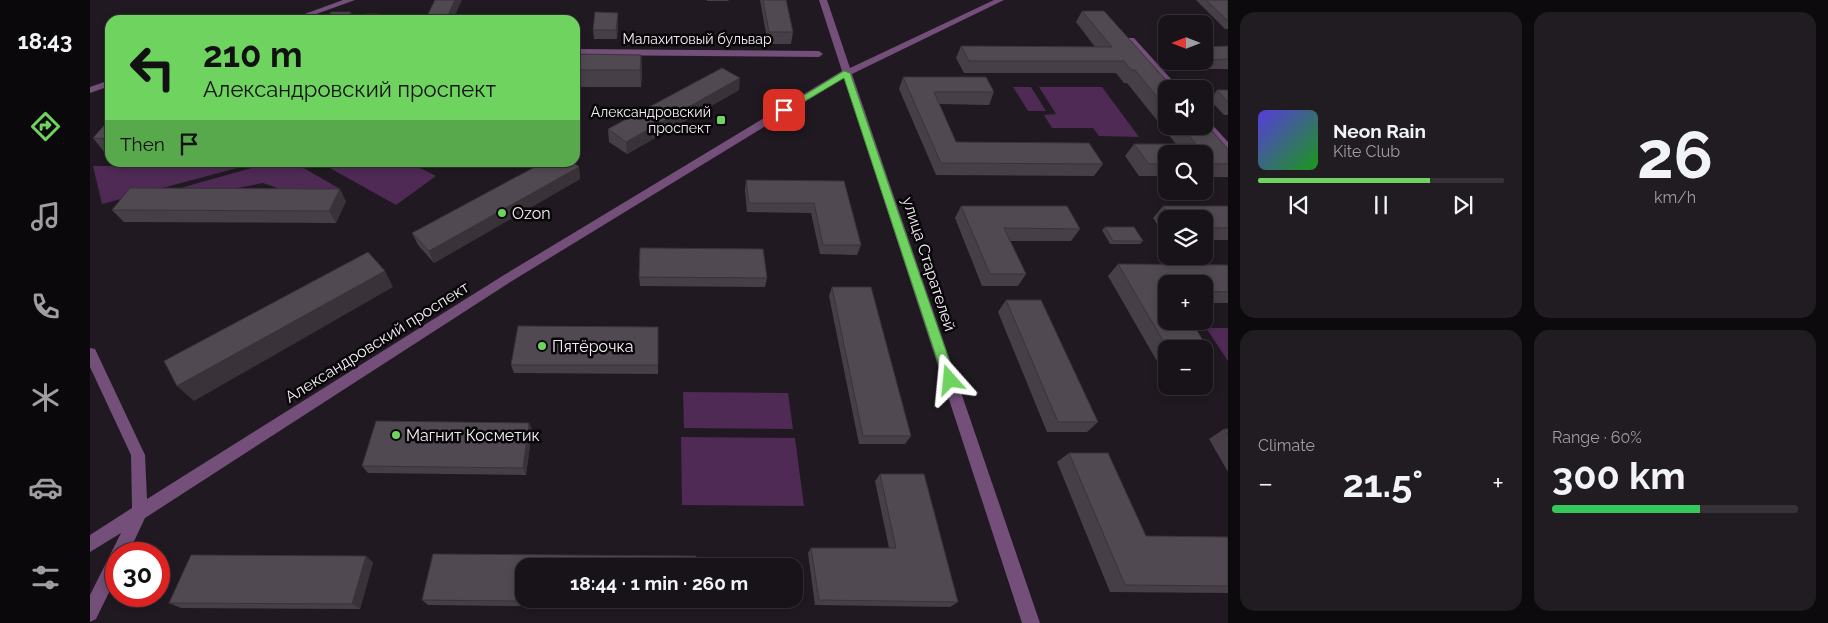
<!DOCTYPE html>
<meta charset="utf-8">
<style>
body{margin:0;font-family:Raleway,sans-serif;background:#211c22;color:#f1f3f6;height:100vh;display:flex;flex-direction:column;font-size:19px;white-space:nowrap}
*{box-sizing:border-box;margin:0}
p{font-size:16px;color:#9f9ea2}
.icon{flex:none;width:28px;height:28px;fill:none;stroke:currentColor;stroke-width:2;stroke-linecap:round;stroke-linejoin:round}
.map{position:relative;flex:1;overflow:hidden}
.side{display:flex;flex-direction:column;gap:12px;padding:12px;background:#0d0a0e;width:600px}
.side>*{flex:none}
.banner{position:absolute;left:15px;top:15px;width:475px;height:152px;border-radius:15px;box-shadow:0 2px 8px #0003,0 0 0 1px #363238;background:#6fd360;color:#111;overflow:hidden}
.needle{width:32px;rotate:270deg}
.controls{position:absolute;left:1068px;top:15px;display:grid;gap:10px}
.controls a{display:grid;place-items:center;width:55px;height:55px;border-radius:10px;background:#181319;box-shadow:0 2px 8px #0003,0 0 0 1px #363238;font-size:25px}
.speed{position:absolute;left:15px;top:542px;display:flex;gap:10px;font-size:25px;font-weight:700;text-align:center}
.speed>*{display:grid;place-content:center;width:65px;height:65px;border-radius:50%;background:#181319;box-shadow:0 2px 8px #0003,0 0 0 1px #363238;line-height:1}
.speed .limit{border:8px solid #d22;background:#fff;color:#111}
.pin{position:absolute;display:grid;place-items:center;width:42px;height:42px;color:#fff;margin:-21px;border-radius:10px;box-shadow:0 2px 8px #0006}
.me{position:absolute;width:55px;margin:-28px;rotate:342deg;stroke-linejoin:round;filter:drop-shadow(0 0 4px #0008)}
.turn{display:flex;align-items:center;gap:18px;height:105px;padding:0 15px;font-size:22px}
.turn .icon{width:65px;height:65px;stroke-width:2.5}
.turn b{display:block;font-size:35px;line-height:42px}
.then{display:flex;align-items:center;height:48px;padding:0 15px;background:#0003;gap:10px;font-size:19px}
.big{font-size:38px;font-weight:700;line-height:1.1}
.side .widget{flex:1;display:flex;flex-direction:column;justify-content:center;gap:8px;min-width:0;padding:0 18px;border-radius:15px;background:#211c22}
.side .dial{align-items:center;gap:0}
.dial b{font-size:65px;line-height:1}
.song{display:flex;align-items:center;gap:15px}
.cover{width:60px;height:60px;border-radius:8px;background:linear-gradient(135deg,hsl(250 70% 55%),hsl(120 70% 35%))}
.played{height:5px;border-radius:2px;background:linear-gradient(90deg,#6fd360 70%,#363238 70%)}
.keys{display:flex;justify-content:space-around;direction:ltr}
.heat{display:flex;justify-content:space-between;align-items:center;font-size:28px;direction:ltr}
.charge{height:8px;border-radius:4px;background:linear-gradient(90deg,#34c759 60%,#363238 0)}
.side .tiles{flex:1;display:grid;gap:12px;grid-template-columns:repeat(2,1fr)}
.trip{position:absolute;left:425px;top:558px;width:288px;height:50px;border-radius:15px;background:#181319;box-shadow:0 2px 8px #0003,0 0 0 1px #363238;font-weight:700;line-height:50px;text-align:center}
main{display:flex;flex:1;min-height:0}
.tabs{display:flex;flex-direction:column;width:90px;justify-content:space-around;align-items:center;background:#0a080a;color:#9f9ea2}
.tabs .icon{width:35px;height:35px}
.tabs .current{color:#6fd360}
.tabs b{font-size:22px;color:#f1f3f6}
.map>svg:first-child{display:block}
.green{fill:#4e2a55}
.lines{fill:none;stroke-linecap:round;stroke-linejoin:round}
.minor{fill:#734f7a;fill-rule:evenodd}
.wall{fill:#463f47}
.shaded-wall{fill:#393339}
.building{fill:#514952;stroke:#393339}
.route{fill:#6fd360;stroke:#48893e}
.poi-dot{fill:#6fd360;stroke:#080608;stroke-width:2}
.labels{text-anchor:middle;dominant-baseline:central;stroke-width:5;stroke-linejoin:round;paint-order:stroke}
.far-street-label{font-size:14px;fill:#f3eef3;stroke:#080608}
.far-poi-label{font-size:14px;fill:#f3eef3;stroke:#080608;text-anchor:end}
.poi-label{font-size:16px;fill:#f3eef3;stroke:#080608;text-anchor:start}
.street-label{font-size:16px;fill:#f3eef3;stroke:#080608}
</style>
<main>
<nav class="tabs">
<b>18:43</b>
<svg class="icon current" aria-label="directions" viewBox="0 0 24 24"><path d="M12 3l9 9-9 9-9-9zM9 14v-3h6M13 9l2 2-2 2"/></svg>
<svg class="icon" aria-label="music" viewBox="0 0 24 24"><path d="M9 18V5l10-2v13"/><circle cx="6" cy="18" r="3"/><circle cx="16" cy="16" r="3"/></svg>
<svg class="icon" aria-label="phone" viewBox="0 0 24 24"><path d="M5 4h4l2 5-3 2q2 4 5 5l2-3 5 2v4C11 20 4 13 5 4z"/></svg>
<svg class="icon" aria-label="climate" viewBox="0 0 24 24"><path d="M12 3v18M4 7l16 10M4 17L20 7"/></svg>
<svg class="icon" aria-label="car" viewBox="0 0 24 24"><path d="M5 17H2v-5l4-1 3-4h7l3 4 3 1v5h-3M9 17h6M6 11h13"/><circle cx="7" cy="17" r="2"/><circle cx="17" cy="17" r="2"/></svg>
<svg class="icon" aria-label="filters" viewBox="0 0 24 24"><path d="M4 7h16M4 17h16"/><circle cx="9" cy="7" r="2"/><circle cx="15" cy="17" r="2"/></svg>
</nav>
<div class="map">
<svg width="1138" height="623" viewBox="0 0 1138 623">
<rect width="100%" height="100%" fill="#201921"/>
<path class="green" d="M923 87H941L956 111H938Z
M949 87H1012L1049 137 1009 136 1003 128H962L954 115 966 114Z
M3 166H155L12 204Z
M165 167H212L250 189H190L173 183 143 189H87Z
M238 167H328L346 176 306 205Z
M1116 328H1138V361Z
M593 392 698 393 703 429 594 428Z
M591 437 705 438 714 506 592 505Z"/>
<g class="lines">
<path class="minor" d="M253 0H265L210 20H198Z
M729 0H737L760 68 904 0H914L762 74 950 623H932L754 78 422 281 55 518 38 554H26V578L6 619 0 622V595L31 533 0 552V535L42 508 41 455 0 367V348L5 349 55 455 57 499 414 275 752 71Z
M1038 38H1044L1090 89H1081L1038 42Z
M485 49 729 51 733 54 729 57 485 55Z
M20 80V86L0 93V87Z
M1114 118 1117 119 1138 142V151L1134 150 1113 126Z"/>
</g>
<path class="wall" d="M617 0H639L638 1H617Z
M670 0H696L703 32 701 44H678Z
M1106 0H1138V29H1135Z
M992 11 1076 89V126H1114L1138 149V177H1114V154H1076V176H1049L1035 156 1044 144H1086L1037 83H1034L1026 73H874L866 58 871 46 1005 47 986 22Z
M528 22 527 39H504L503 30Z
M1138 46V69H1093L1085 61H1114V47Z
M485 54 551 55 552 71 551 87H485Z
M813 77 904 92 899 105 849 104 866 142 1013 164 1004 176 846 175 809 89Z
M649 90 537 154 519 142 518 129Z
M1127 90H1138V115H1134L1120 100Z
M20 121V153H15L3 138Z
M489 167 490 179 344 263 328 245 322 233Z
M656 180 754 181 771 245 767 255 730 254 721 213 657 212 655 190Z
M256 201 246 223 34 222 22 210Z
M871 206 990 229 981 241H920L936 274 928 286H892L865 218Z
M1073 206H1138V240H1114V219H1076V238L1063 218Z
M1015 227 1053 241 1050 244H1020L1012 230Z
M1028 264 1138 265V303H1114V284H1076L1121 353 1114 359V349H1076V364L1068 363 1018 276Z
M549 277 677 278 675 287 550 286Z
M742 287 821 436 815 444H769L739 296Z
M916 300 1008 422 997 432H957L908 312Z
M568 327V374L424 373 421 365Z
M439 423 442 430 436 475 278 473 272 466Z
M1134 429H1138V472L1119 439Z
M979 453 1056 536 1138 537V593L1020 592 967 462Z
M790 474 868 602 860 607 725 605 718 553 721 548H799L785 481Z
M283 562 270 609 91 608 79 603Z
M332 600 607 603 606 608 338 605Z"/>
<path class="shaded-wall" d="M365 0H372L363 20H356Z
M261 12 264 20H256Z
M528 13V22L527 39 526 30Z
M289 14 291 20H286Z
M551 55 552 71 551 87 550 70Z
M650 78 649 90 537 154 536 142Z
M489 167 490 179 344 263 339 251Z
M250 189 256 201 246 223 239 211Z
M295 271 303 287 104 401 87 386Z
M439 423 442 430 436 475 433 468Z
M276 556 283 562 270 609 262 604Z"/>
<path class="building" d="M345 0H365L356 20H335Z
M673 0H696L703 32H679Z
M1116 0H1138V21Z
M992 11H1014L1084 89H1076V108L1045 70H1041L1034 61H879L871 46 1022 47Z
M241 12H261L256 20H236Z
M505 12 528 13 526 30H503Z
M274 14H289L286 20H270Z
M457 15H477L476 20H455Z
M1138 46V59L1114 60V47Z
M485 54 551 55 550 70H485Z
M632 68 650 78 536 142 518 129Z
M813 77H896L904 92H844L866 142 999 143 1013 164 851 163Z
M1127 90H1138V102Z
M18 121H20V139L3 138Z
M1114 122 1138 149V164H1114V154H1076V164H1059L1044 144H1106L1091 126H1114Z
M454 162H483L489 167 339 251 322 233Z
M656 180 754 181 771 245H733L724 203H659Z
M40 188 250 189 239 211 22 210Z
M871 206H977L990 229 914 228 936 274H900Z
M1073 206H1138V228H1114V219H1082Z
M1015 227H1044L1053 241H1023Z
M550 248 673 249 677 278 549 277Z
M278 252 295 271 87 386 74 361Z
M1028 264 1138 265V292L1114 291V284H1076V321H1101L1121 353H1114V349H1078Z
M742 287H781L821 436H773Z
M916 300H951L1008 422H968Z
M428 326 568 327V365H421Z
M286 421 439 423 433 468 272 466Z
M1134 429H1138V436Z
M979 453H1018L1056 536 1138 537V586L1035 585Z
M790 474H834L868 602 729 600 721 548H806Z
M343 554 606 556V566H434V599H607V603L332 600Z
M101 555 276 556 262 604 79 603Z"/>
<path class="route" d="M754 71 760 73 866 380 865 384 860 386 856 384 854 380 754 78 698 111 690 110Z"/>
<g class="poi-dot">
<rect x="626" y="115" width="10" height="10" rx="2.5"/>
<circle cx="412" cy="213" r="5"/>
<circle cx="452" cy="346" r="5"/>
<circle cx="306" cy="435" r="5"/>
</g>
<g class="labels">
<g class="far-street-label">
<text x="607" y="39">Малахитовый бульвар</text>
</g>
<g class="far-poi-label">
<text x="621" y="112">Александровский<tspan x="621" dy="16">проспект</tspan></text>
</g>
<g class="poi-label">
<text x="422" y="213">Ozon</text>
<text x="462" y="346">Пятёрочка</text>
<text x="316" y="435">Магнит Косметик</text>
</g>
<g class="street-label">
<text transform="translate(839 264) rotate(72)">улица Старателей</text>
<text transform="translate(287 342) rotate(-32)">Александровский проспект</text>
</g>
</g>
</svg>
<div class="controls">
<a><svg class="needle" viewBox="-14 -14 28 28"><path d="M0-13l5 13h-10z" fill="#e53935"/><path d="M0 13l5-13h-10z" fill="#9f9ea2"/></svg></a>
<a><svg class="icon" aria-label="sound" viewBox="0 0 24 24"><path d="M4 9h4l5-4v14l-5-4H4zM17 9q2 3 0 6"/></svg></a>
<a><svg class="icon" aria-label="search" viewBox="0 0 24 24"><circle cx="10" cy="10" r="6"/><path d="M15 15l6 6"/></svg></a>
<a><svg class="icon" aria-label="layers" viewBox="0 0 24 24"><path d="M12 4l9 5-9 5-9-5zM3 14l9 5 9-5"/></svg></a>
<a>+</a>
<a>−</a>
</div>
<div class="speed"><div class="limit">30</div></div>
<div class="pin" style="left:694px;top:110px;background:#d93025"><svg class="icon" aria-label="arrive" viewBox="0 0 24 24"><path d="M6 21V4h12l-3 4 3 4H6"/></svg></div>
<svg class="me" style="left:860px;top:380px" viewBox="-20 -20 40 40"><path d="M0-17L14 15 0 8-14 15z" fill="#6fd360" stroke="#fff" stroke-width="4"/></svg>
<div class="trip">18:44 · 1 min · 260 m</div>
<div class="banner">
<div class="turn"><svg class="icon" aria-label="left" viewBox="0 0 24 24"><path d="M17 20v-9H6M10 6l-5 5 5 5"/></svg><div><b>210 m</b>Александровский проспект</div></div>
<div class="then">Then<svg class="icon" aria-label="arrive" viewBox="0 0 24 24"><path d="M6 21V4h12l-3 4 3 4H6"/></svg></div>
</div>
</div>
<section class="side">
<div class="tiles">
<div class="widget">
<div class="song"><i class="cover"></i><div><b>Neon Rain</b><p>Kite Club</p></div></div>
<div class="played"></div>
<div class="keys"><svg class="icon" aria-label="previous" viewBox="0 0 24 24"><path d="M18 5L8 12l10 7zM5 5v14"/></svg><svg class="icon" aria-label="pause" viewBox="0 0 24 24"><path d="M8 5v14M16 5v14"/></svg><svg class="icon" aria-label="next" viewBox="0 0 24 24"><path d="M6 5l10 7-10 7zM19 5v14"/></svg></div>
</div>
<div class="widget dial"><b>26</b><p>km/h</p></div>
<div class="widget"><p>Climate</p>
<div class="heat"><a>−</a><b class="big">21.5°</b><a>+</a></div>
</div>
<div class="widget"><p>Range · 60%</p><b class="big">300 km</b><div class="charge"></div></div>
</div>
</section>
</main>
